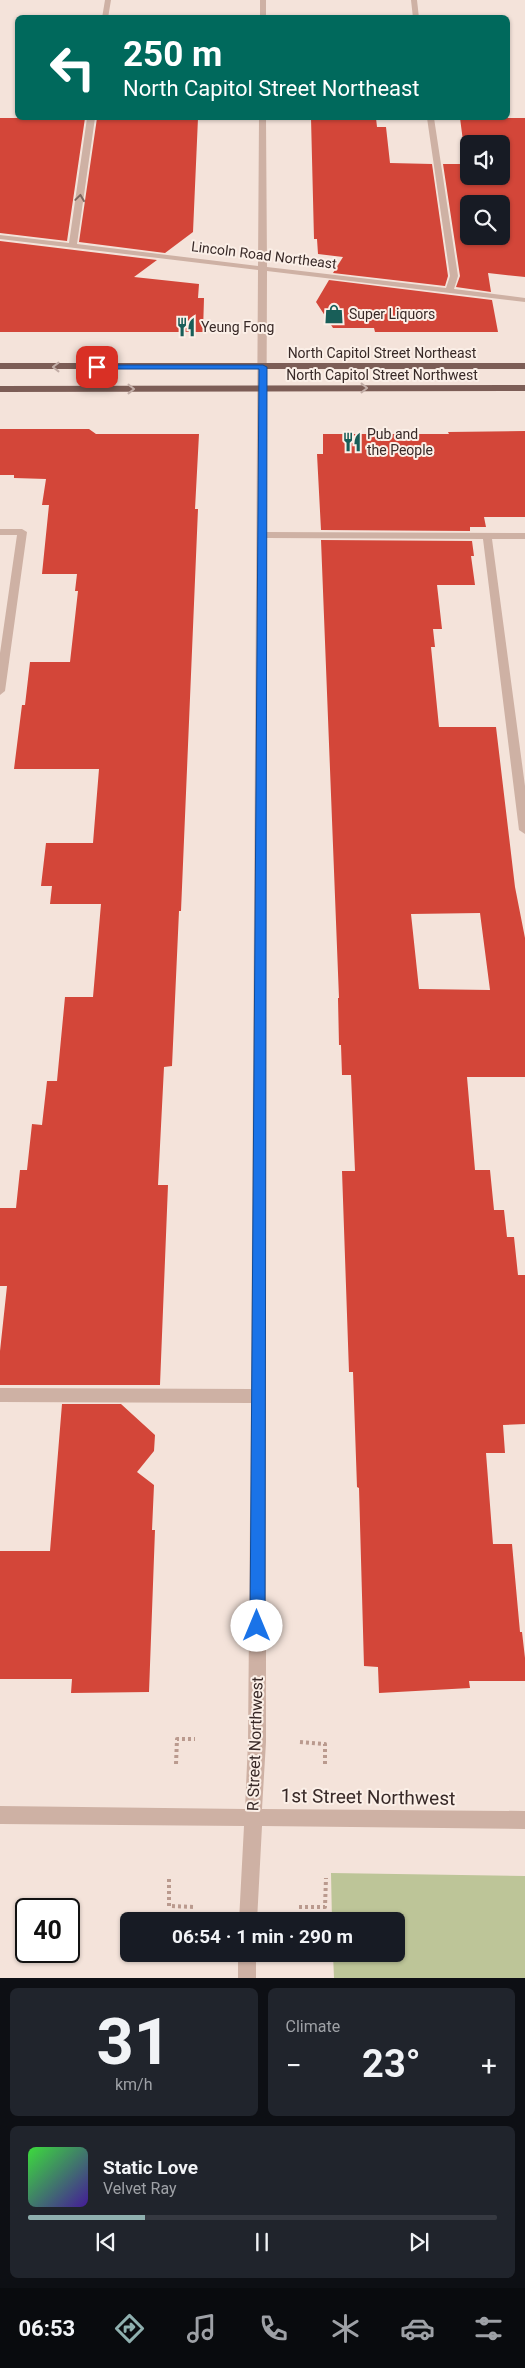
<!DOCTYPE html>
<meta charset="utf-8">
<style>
body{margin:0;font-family:Roboto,sans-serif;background:#20242c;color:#f1f3f6;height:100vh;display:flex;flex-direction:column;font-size:19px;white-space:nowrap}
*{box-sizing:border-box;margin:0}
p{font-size:16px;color:#9ea1a6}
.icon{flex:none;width:28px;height:28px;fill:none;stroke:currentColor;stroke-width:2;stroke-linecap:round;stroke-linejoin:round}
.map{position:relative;height:1978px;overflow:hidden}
.panel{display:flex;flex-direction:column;gap:10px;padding:10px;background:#0d0f14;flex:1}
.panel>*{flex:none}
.banner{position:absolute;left:15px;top:15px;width:495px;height:105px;border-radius:8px;box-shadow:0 1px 4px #0004;background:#00695c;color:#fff;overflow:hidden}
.controls{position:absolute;left:460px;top:135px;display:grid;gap:10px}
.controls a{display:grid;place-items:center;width:50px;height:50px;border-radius:8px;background:#171b24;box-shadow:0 1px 4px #0004;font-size:25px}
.speed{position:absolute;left:15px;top:1898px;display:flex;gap:10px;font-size:25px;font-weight:700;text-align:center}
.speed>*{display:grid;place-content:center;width:65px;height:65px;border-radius:50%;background:#171b24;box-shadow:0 1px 4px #0004;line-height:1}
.speed .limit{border:2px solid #111;border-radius:8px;background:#fff;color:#111}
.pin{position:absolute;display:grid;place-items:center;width:42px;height:42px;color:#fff;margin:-21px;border-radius:10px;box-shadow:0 2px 8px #0006}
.me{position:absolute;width:55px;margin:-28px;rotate:0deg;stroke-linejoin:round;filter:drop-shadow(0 0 4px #0008)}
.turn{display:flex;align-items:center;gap:18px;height:105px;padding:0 25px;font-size:22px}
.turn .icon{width:65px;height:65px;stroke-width:2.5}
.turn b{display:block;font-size:35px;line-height:42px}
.big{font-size:38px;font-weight:700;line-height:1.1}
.panel .widget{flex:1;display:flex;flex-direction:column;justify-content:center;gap:8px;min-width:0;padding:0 18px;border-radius:8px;background:#20242c}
.panel .dial{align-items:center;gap:0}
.dial b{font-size:65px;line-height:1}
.song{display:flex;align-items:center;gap:15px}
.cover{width:60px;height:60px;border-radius:8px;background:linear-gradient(135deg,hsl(120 70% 55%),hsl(260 70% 35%))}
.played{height:5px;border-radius:2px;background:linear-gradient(90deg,#8fb0af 25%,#363941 25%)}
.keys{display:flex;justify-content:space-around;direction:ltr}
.heat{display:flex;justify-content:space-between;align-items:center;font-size:28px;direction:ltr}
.panel .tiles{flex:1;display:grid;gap:10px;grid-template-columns:1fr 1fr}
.widget:last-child{grid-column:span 2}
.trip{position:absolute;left:120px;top:1912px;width:285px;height:50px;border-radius:8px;background:#171b24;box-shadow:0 1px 4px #0004;font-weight:700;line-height:50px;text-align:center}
.tabs{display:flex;height:80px;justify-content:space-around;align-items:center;background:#090b0e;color:#9ea1a6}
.tabs .icon{width:35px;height:35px}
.tabs .current{color:#8fb0af}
.tabs b{font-size:22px;color:#f1f3f6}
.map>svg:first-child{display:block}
.green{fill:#bdc598}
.building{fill:#d34639;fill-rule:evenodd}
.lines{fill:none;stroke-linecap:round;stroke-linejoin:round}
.path{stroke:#ba9a8e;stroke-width:4;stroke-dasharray:3 3;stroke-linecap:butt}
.minor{fill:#ceb1a4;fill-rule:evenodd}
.major{fill:#7c5d56;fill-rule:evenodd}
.oneway{stroke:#7c665f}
.oneway2{stroke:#c2ada6}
.route{fill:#1a73e8;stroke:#114b97}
.labels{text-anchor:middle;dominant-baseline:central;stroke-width:4;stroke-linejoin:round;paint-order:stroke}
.far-street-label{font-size:14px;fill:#382927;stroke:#fbefe7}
.far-poi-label{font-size:14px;fill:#382927;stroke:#fbefe7;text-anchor:start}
.street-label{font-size:16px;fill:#382927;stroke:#fbefe7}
.near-street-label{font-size:19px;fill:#382927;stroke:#fbefe7}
</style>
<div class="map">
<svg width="525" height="1978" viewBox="0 0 525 1978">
<rect width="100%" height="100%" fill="#f4e3da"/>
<path class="green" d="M331 1873 525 1876V1978H334L333 1954H396V1921H332Z"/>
<path class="building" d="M0 118H85L67 241 0 233Z
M97 118H198L193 232 165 253 79 242Z
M311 118H376L377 127H386L390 163 432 164 448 276 445 286 333 273 343 257 318 254 317 239H314Z
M460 118H525V277L488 273 491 292 456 287 460 276 443 164H466ZM469 144H501V176H469ZM469 204H501V236H469Z
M0 241 157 260 134 277 199 284 198 298H204L203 332H0Z
M329 280 492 300 498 332H375L374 328H333L316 302Z
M0 429H89L96 434H199L195 509H198L181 911H179L172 1066 164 1067 158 1185H168L160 1385H0V1351L7 1286H0V1208H16L20 1170H27L32 1124 42 1125 47 1081H57L65 997H93L101 904H50L52 886H41L46 843H93L99 769H14L22 705H25L30 662H70L78 591H75L77 574H42L49 505H42L46 479 14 478V475H0Z
M525 431V517H484L486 527H470V531L321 530 317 454H323V434H449L448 432Z
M321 540 472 541 474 556H471L475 585H437L442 629H433L435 647H431L439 727H496L515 887 525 938V1077H467L475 1170H490L494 1210H504L507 1237H514L518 1275H525V1424L503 1425 505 1453H486L493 1544H512L520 1632H522L525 1658V1681H469L470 1688 379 1693 378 1667 364 1666 359 1488 357 1487 353 1372H349L342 1171H355L351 1075H342L341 1045H339L338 998H339ZM480 913 490 990 419 989 411 914Z
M62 1404H121L155 1435 154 1451 137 1472 154 1485 152 1530H155L149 1692 71 1693 72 1679H0V1551H50Z"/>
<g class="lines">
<path class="path" d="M300 1742 325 1744V1764
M176 1764 177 1739H195
M169 1879V1906L195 1907
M299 1907H325L326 1878"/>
<path class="minor" d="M105 0H111L108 18H102Z
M260 0H266V18H260Z
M411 0H417L419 18H413Z
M87 118H95L77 244 258 266 259 118H266L267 267 446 288 450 276 427 118H434L458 276 454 289 525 298V302L267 271 266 532 525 533V539H492L525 786V834L519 830 483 539 266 538V1742L262 1809 525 1811V1829L262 1826 257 1921H239L244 1826 0 1824V1806L245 1809 248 1742 251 1403 0 1402V1388L251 1389 258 270 0 239V235L69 243Z
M0 529H22L27 532 5 691 0 695V653L17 535H0Z
M238 1954H256V1978H238Z"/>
<path class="major" d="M0 363H525V369H0Z
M525 385V391L0 392V386Z"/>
</g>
<defs><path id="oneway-chevron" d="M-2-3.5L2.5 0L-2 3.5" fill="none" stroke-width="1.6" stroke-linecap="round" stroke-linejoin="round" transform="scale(1.25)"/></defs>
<use class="oneway" href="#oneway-chevron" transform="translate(80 198) rotate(-82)"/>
<g class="oneway2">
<use href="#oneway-chevron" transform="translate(56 367) rotate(-180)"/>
<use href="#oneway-chevron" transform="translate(364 388)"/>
<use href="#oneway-chevron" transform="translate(131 389)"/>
</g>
<path class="route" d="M94 365H263L267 367 265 1626 263 1632 257 1634 252 1632 250 1626 259 369H97L94 368Z"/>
<defs>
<symbol id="shop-bare" viewBox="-9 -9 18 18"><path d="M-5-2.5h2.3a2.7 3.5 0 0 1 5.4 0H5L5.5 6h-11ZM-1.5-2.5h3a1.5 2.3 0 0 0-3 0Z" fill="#185e58" stroke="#fbefe7" stroke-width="2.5" paint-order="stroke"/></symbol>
<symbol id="restaurant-bare" viewBox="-9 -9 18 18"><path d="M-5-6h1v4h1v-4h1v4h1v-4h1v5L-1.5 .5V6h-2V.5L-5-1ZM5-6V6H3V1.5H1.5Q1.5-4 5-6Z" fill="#185e58" stroke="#fbefe7" stroke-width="2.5" paint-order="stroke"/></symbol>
</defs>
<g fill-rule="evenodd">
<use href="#shop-bare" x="320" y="300" width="28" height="28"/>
<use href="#restaurant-bare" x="172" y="313" width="28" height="28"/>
<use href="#restaurant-bare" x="338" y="428" width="28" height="28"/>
</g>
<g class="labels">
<g class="far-street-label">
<text transform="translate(264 255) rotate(7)">Lincoln Road Northeast</text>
<text x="382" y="353">North Capitol Street Northeast</text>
<text x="382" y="375">North Capitol Street Northwest</text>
</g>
<g class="far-poi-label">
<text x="349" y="314">Super Liquors</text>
<text x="201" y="327">Yeung Fong</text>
<text x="367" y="434">Pub and<tspan x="367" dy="16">the People</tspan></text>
</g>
<g class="street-label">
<text transform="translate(255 1744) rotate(-88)">R Street Northwest</text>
</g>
<g class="near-street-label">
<text transform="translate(368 1797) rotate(1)">1st Street Northwest</text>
</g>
</g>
</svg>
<div class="controls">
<a><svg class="icon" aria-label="sound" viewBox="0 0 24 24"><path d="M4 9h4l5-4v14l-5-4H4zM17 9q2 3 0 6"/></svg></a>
<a><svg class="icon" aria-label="search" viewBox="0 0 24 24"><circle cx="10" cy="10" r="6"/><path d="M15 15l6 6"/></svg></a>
</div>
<div class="speed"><div class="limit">40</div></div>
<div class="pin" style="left:97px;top:367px;background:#d93025"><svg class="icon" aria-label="arrive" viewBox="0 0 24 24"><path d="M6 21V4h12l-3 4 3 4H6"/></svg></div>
<svg class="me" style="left:257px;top:1626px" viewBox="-20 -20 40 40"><circle r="19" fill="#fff"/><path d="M0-13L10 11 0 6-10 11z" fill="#1a73e8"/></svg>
<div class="trip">06:54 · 1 min · 290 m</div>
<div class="banner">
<div class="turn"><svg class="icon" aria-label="left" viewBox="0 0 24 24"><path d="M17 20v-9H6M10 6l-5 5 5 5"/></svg><div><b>250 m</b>North Capitol Street Northeast</div></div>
</div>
</div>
<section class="panel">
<div class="tiles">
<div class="widget dial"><b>31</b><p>km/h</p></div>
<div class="widget"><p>Climate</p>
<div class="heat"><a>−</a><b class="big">23°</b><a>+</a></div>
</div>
<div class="widget">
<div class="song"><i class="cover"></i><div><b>Static Love</b><p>Velvet Ray</p></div></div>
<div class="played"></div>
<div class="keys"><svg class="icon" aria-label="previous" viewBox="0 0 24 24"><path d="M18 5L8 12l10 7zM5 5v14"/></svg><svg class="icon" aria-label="pause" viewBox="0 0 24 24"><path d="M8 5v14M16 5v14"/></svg><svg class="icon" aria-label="next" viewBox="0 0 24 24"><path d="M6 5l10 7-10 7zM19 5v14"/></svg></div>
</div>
</div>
</section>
<nav class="tabs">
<b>06:53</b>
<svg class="icon current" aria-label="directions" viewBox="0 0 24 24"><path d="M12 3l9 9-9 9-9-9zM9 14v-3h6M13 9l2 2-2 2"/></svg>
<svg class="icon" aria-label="music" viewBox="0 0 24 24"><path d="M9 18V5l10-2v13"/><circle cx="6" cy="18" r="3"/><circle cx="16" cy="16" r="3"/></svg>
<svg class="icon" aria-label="phone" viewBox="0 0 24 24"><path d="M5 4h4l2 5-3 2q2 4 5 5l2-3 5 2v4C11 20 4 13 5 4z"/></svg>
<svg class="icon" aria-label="climate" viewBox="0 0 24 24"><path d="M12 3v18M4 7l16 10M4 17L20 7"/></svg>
<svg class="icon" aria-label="car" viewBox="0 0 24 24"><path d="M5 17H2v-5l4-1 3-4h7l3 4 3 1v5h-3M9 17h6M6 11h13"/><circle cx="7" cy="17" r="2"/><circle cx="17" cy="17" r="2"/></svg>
<svg class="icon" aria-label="filters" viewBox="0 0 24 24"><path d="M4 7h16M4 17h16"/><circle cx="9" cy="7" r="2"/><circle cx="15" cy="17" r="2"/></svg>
</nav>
